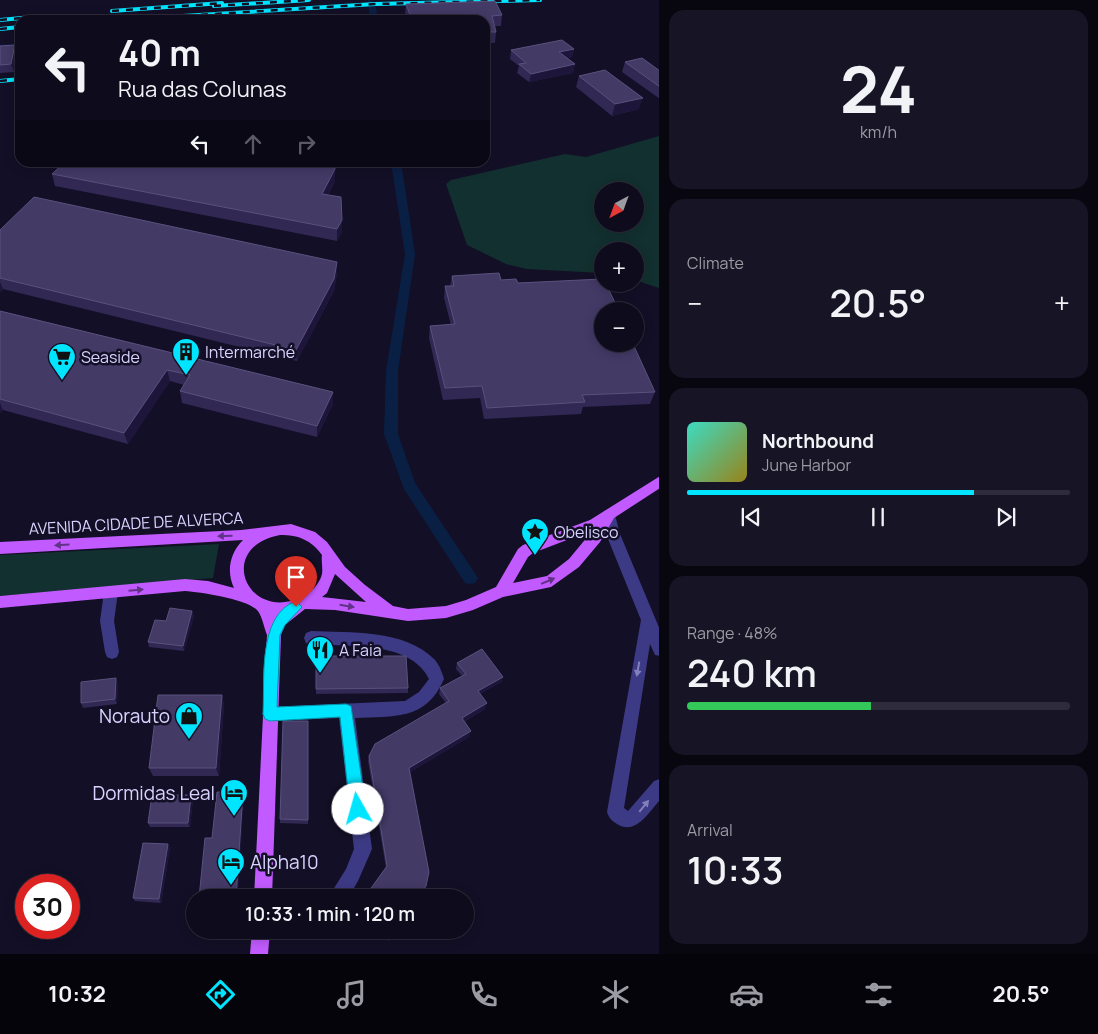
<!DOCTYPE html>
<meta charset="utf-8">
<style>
body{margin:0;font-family:Manrope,sans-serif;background:#171425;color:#f1f3f6;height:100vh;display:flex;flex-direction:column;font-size:19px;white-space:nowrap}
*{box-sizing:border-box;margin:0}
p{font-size:16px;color:#9b9ba3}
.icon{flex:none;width:28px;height:28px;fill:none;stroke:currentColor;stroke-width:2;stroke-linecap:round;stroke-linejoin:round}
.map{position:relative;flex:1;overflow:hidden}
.side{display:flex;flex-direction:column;gap:10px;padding:10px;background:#08060f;width:439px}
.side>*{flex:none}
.hud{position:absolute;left:15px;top:15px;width:475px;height:152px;border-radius:15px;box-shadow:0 2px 12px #0003,0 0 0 1px #2e2b3b;background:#0e0b1c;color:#f1f3f6;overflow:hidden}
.needle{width:32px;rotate:221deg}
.buttons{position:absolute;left:594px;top:182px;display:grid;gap:10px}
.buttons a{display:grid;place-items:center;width:50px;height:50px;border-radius:50%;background:#0e0b1c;box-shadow:0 2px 12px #0003,0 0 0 1px #2e2b3b;font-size:25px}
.speed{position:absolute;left:15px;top:874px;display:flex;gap:10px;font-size:25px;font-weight:700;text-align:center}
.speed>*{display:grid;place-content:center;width:65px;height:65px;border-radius:50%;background:#0e0b1c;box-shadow:0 2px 12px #0003,0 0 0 1px #2e2b3b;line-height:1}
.speed .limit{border:8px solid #d22;background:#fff;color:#111}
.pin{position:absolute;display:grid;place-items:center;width:42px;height:42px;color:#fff;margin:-51px -21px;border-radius:50% 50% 50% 0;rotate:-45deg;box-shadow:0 0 5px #0007}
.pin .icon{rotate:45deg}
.me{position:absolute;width:55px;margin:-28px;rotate:353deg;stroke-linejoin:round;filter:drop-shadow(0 0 4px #0008)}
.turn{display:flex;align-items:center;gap:18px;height:105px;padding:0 20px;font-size:22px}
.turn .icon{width:65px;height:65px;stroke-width:2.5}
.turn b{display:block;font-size:35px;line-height:42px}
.lanes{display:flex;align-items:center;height:48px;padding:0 20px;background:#0003;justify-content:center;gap:25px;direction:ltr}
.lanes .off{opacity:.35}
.big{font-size:38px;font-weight:600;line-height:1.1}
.side .widget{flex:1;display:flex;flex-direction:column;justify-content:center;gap:8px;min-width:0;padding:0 18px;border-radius:15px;background:#171425}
.side .dial{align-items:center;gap:0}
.dial b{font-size:65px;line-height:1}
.song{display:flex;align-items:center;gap:15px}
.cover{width:60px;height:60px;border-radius:8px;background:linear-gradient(135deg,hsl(170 70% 55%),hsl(50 70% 35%))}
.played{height:5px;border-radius:2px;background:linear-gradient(90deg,#00e5ff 75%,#2e2b3b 75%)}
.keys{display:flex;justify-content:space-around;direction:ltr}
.heat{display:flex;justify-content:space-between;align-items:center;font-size:28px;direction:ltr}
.charge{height:8px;border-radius:4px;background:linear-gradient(90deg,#34c759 48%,#2e2b3b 0)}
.trip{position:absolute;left:186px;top:889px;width:288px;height:50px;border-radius:25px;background:#0e0b1c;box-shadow:0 2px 12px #0003,0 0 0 1px #2e2b3b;font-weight:600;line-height:50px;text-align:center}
.tabs{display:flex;height:80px;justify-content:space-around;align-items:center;background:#06040b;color:#9b9ba3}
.tabs .icon{width:35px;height:35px}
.tabs .selected{color:#00e5ff}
.tabs b{font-size:22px;color:#f1f3f6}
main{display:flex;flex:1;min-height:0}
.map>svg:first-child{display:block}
.green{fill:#12302f;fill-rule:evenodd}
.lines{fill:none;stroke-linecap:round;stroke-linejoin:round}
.stream{stroke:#0a1f44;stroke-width:2.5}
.canal{fill:#0a1f44;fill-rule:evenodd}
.minor{fill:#3d3a85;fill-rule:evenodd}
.major{fill:#c25bff;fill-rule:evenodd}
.rail-casing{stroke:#00e5ff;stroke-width:4}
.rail{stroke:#130f26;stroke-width:2.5;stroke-dasharray:7;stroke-linecap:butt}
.wall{fill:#312854}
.shaded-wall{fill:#1d163a}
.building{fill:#433a66;stroke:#5a527e}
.oneway{fill:#623188}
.oneway2{fill:#837fbc}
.route{fill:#00e5ff;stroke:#0095a6}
.labels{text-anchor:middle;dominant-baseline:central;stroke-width:5;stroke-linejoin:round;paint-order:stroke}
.poi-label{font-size:16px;fill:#d9d4ff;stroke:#130f26;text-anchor:start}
.street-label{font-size:16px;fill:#d9d4ff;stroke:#130f26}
.near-poi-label{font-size:19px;fill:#d9d4ff;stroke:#130f26;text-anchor:end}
</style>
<main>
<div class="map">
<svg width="660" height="954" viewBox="0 0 660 954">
<rect width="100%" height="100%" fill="#130f26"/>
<path class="green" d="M659 136V288L635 280V251H602V273L527 269 506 264 467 245 446 184 451 180 565 154 586 157ZM602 191H635V224H602Z
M219 544 213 578 0 596V555Z"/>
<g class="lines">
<path class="stream" d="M0 46 20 45"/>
<path class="canal" d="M368 0 375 2 378 20H370Z
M391 162H401L415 254 398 371V434L415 483 478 578 475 583 470 584 465 583 404 489 384 434 386 371 405 254Z"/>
<path class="minor" d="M609 510 614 511 620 534 660 630V656L655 655 650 644 624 808 628 811 654 781 660 779V800C649 812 636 836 617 824 612 821 609 818 607 812L641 620 606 534 603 515 604 511Z
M111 586 116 588 118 592 114 621 119 652 117 657 112 659 107 657 105 652 100 621 104 592 106 588Z
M311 631C350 633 404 629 434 659 439 664 442 672 444 679 426 721 394 716 355 718L372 849 358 881 348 898H328L346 869 354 849 339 718 270 721 265 719 262 714 265 709 270 707 405 701 419 692 429 679C411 641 347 646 311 645L306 643 304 638 306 633Z"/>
<path class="major" d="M660 476V488L614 518 600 542 579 567 551 587 503 597 473 610 446 618 408 621 335 610 305 609 285 625 281 635 272 898H254L267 635C264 628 262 615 257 610 246 599 201 592 185 591L0 608V596L185 579 208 581 234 588C226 571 230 553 243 540L0 554V542L241 530 291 524 315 532 327 542 345 567 365 585 393 606 408 609 446 606 466 600 496 587 518 549 523 545 590 520ZM593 530 569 559 547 576 513 583 528 557 533 553ZM280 535C299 535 311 540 322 555 321 561 323 568 322 574 320 583 311 593 302 597 247 623 215 547 280 535ZM335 574 366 602 322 597 327 593Z
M252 930H270L268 954H250Z"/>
<defs>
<path id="rail" d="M214 6 309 0
M112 11 222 3
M0 20 32 17
M25 20 70 16
M63 20 94 18
M87 20 125 17
M117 20 375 4 540 0
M0 29 20 27
M0 81 20 79"/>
</defs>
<use href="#rail" class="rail-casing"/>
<use href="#rail" class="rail"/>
</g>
<path class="wall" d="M406 4 502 15 501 26H495L496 32 495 43H485V20H407L405 15Z
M15 45 17 53 14 72 0 73V46Z
M574 49 572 57 567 58 575 64 573 73 529 82 517 73 519 66 510 59 511 50Z
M625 62 660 71V99L622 72Z
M579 76 639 109 612 116 576 87Z
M52 174 335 181 328 195 342 232 337 241 55 186Z
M0 230 337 274 334 291 297 361 3 289 0 292Z
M452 276 501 280 518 283 655 392 650 404 583 407 581 414 484 419 480 398 443 400 429 338 430 326 451 325 444 298 445 286H450Z
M0 311 333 392V404L317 437 182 403 180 391 184 385 170 381 128 444 3 410 0 413Z
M192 611 194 616 184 651 149 647 148 642 166 621Z
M316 656 408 688V693L316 694Z
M457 663 503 677 501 682 480 694 485 709 464 722 469 737 410 772 425 890 386 868 368 761 369 756 446 703 439 694 440 688 462 676 456 669Z
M118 683 117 704 83 708 81 703Z
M222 695 224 704 219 776H153L149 768Z
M308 721V824L280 823V819Z
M193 799 190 827H150L148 823Z
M168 844 170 848 161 903 135 901 133 898Z
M377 930H397L389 941Z"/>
<path class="shaded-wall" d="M15 45 17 53 14 72 11 64Z
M574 49 572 57 557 60 559 52Z
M575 64 573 73 529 82 531 74Z
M643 98 639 109 612 116 615 104Z
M335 162V181L322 206V194Z
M342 220V232L337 241V229Z
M337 262V274L334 291 297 361 296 350Z
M0 282 3 289 0 292Z
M167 370 170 381 128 444 124 433Z
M333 392V404L317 437V426Z
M0 403 3 410 0 413Z
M192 611 194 616 184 651 183 646Z
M503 677 501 682 476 697 478 691Z
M116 678 118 683 117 704 115 699Z
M222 695 224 704 219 776 216 768Z
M487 703 485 709 460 724 462 718Z
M471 731 469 737 408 773 409 768Z
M243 792 244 798 238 898H236Z
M191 795 193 799 190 827 188 823Z
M168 844 170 848 161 903 159 899Z
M396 930H397L389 941 390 938Z"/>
<path class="building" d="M495 1 502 15 492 16 496 32H485V20H412L406 4Z
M562 40 574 49 559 52 575 64 531 74 519 64 526 63 511 50Z
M15 45 11 64 0 65V46Z
M642 58 660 71V87L625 62Z
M605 70 643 98 615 104 579 76Z
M65 162H335V169L322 194 341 197 342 220 337 229 52 174Z
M34 197 337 262 334 279 296 350 0 278V230Z
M499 273 501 280 516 279 518 283 602 279V284H606L619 311H602V344H633L655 392 582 395 585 402 487 408 482 386 445 388 430 326 455 324 445 286H454L452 276Z
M0 311 333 392 317 426 180 391 190 375 167 370 124 433 0 399Z
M170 608 192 611 183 646 148 642 155 620 166 621Z
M482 649 503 677 478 691 487 703 462 718 471 731 409 768 429 872 426 886 418 898H364L387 866 369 756 375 744 449 701 440 688 466 674 457 663Z
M316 656H406L408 688 316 689Z
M116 678 115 699 81 703V682Z
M158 695H222L216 768H149Z
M283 721H308V820L280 819Z
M217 792H243L236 898H199L205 838H212Z
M152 795H191L188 823H148Z
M143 843 168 844 159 899 133 898Z
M381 930H396L390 938Z"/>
<defs><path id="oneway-solid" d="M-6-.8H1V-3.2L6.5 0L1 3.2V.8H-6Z" transform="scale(1.25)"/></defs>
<g class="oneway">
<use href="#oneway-solid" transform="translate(225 536) rotate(178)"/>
<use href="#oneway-solid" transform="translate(62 545) rotate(177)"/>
<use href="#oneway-solid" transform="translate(548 581) rotate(-23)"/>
<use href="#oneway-solid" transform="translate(136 590) rotate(-5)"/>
<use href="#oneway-solid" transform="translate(347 606) rotate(9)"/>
</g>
<g class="oneway2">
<use href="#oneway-solid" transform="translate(638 669) rotate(100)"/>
<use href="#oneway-solid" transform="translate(644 806) rotate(-51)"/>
</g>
<path class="route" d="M296 601 302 607 285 625 280 635 277 707 346 704 351 706 366 809 363 815 358 817 353 815 350 809 340 717 270 721 265 719 263 714C265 681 257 615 296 601Z"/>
<defs>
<symbol id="building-pin" viewBox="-11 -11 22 30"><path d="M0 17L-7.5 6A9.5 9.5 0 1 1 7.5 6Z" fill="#00e5ff" stroke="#130f26"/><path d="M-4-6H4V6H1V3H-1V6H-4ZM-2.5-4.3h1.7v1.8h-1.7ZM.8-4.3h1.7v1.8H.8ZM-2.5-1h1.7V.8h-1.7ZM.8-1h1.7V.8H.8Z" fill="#111"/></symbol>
<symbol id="supermarket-pin" viewBox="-11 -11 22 30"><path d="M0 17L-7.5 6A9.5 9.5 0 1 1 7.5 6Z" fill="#00e5ff" stroke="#130f26"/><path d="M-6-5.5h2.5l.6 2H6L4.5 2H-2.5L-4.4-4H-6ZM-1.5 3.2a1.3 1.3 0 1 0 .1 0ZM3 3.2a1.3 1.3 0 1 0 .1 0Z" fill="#111"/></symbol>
<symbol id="sight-pin" viewBox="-11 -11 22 30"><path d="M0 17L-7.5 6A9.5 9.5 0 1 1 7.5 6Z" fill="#00e5ff" stroke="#130f26"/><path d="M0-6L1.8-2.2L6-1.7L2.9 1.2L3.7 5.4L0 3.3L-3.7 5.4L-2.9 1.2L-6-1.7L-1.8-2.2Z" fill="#111"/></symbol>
<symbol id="restaurant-pin" viewBox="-11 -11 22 30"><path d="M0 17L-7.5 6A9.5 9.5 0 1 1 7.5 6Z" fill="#00e5ff" stroke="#130f26"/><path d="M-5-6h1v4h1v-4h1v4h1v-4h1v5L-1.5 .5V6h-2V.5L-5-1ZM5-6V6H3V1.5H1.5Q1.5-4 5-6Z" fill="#111"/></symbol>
<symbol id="shop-pin" viewBox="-11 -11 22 30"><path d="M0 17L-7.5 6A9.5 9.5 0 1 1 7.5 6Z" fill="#00e5ff" stroke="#130f26"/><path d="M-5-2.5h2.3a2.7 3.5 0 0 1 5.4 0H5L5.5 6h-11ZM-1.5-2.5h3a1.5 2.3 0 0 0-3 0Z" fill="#111"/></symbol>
<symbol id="hotel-pin" viewBox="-11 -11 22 30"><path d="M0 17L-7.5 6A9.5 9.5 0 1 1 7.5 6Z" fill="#00e5ff" stroke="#130f26"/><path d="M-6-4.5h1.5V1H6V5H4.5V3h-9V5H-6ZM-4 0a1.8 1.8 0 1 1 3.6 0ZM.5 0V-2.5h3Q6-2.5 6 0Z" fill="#111"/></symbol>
</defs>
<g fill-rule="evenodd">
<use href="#building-pin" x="170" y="336" width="32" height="43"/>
<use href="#supermarket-pin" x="46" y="341" width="32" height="43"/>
<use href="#sight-pin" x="519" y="516" width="32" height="43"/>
<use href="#restaurant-pin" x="304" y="634" width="32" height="43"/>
<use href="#shop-pin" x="173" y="700" width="32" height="43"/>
<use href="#hotel-pin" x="218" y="777" width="32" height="43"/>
<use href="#hotel-pin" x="215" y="846" width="32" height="43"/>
</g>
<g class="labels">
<g class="poi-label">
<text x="205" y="352">Intermarché</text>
<text x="81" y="357">Seaside</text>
<text x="554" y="532">Obelisco</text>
<text x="339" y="650">A Faia</text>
</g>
<g class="street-label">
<text transform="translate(136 523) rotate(-3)">AVENIDA CIDADE DE ALVERCA</text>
</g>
<g class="near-poi-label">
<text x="170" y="716">Norauto</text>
<text x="215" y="793">Dormidas Leal</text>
<text x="250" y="862" text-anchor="start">Alpha10</text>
</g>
</g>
</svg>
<div class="buttons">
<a><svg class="needle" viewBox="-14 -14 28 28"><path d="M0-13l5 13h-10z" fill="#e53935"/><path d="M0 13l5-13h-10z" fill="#9b9ba3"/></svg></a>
<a>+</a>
<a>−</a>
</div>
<div class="speed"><div class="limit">30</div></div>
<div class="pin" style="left:296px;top:607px;background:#d93025"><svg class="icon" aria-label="arrive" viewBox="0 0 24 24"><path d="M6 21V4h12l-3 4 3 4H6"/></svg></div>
<svg class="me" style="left:358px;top:809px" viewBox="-20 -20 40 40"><circle r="19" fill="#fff"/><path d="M0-13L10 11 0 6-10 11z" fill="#00e5ff"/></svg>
<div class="trip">10:33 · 1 min · 120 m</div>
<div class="hud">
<div class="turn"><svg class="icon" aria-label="left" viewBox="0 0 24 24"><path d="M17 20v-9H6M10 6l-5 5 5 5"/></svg><div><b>40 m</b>Rua das Colunas</div></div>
<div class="lanes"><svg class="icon" aria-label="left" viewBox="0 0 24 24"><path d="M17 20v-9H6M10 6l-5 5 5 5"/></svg><svg class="icon off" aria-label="ahead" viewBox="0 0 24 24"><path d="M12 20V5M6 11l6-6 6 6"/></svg><svg class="icon off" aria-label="right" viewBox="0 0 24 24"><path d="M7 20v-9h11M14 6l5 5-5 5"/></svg></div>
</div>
</div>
<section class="side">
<div class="widget dial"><b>24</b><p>km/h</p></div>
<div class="widget"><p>Climate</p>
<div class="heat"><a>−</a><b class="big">20.5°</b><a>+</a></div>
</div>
<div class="widget">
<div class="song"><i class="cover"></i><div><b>Northbound</b><p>June Harbor</p></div></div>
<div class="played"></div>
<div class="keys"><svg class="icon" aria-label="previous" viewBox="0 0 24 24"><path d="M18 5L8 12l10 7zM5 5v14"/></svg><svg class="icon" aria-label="pause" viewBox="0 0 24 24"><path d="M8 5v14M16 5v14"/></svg><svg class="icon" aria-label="next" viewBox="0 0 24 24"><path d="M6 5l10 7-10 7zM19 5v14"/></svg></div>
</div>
<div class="widget"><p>Range · 48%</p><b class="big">240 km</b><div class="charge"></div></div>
<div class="widget"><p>Arrival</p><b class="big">10:33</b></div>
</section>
</main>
<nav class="tabs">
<b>10:32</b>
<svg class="icon selected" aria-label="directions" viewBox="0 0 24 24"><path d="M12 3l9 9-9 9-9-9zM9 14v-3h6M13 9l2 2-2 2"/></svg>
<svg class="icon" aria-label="music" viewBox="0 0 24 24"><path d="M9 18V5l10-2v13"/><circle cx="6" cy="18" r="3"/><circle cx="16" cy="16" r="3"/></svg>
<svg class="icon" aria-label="phone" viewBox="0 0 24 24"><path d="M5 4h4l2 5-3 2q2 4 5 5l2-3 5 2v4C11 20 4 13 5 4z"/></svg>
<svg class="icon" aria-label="climate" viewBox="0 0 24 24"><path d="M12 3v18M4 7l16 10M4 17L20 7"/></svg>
<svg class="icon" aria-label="car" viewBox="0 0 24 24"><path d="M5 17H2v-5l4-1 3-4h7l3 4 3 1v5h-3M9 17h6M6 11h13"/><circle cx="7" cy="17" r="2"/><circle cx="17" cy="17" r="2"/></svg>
<svg class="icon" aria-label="filters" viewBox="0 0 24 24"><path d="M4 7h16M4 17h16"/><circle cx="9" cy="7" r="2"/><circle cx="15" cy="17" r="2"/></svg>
<b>20.5°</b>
</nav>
